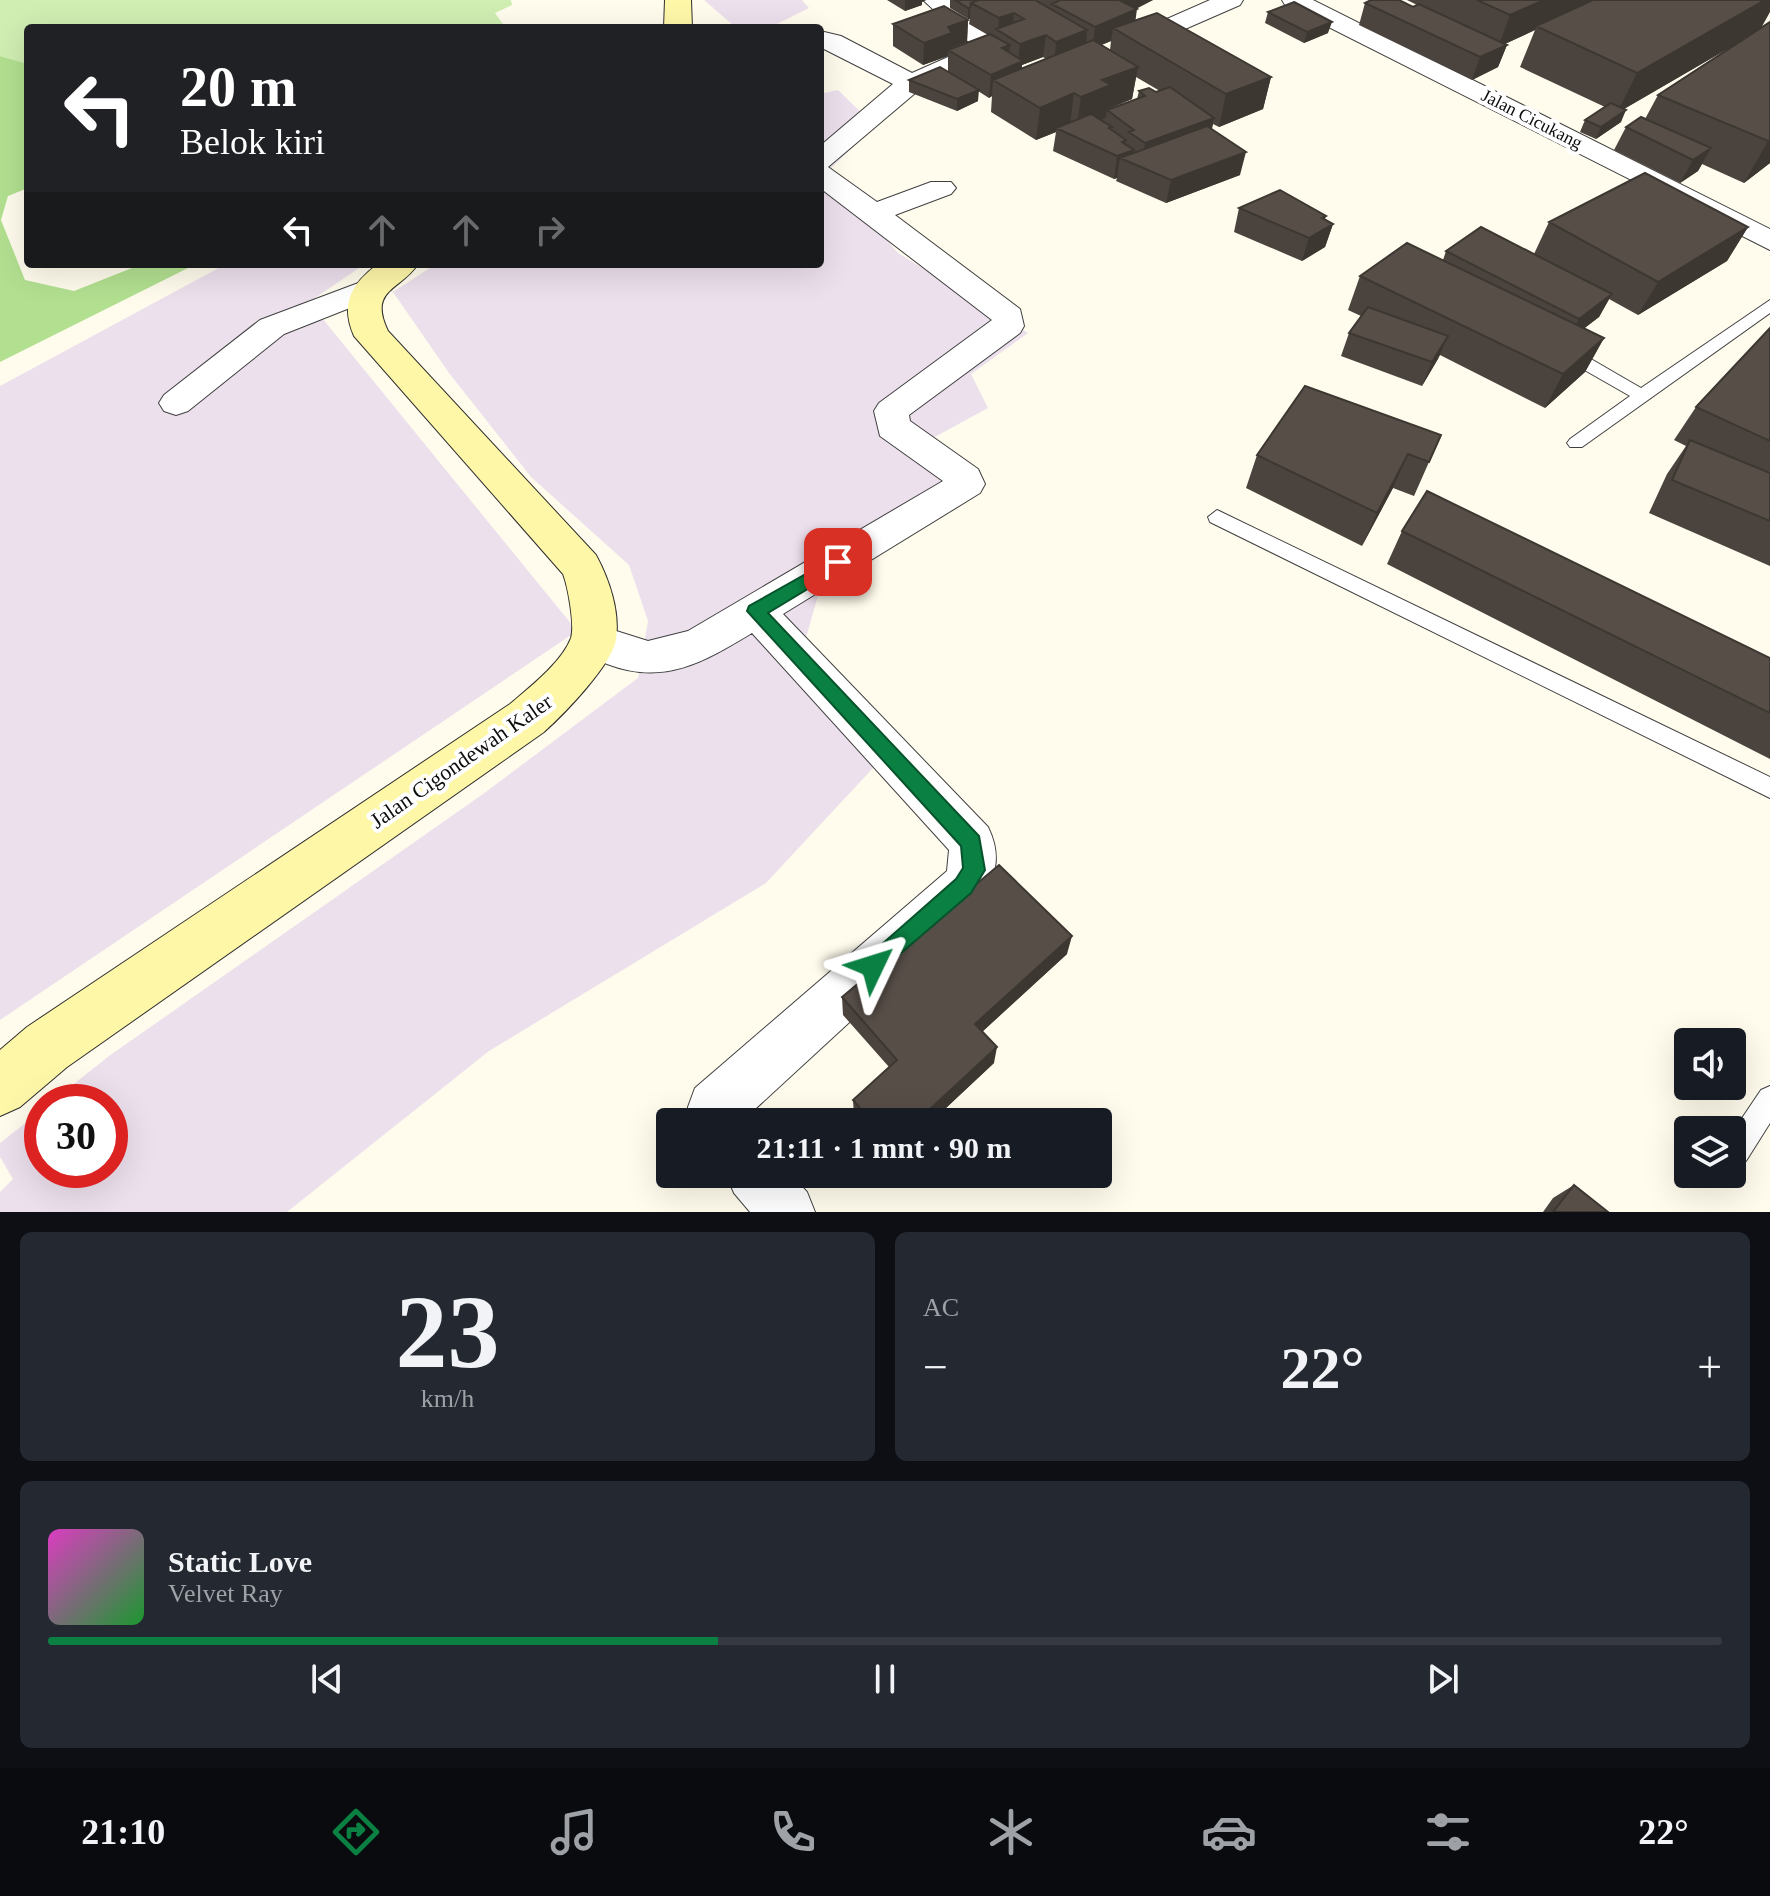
<!DOCTYPE html>
<html lang="id">
<meta charset="utf-8">
<style>
body{margin:0;font-family:"Times New Roman",serif;background:#242831;color:#f1f3f6;height:100vh;display:flex;flex-direction:column;font-size:30px;white-space:nowrap}
*{box-sizing:border-box;margin:0}
p{font-size:26px;color:#9ea1a6}
.icon{flex:none;width:44px;height:44px;fill:none;stroke:currentColor;stroke-width:2;stroke-linecap:round;stroke-linejoin:round}
.map{position:relative;height:1212px;overflow:hidden}
.drawer{display:flex;flex-direction:column;gap:20px;padding:20px;background:#0d0f14;flex:1}
.drawer>*{flex:none}
.hud{position:absolute;left:24px;top:24px;width:800px;height:244px;border-radius:8px;box-shadow:0 8px 32px #0002;background:#202124;color:#fff;overflow:hidden}
.tools{position:absolute;left:1674px;top:1028px;display:grid;gap:16px}
.tools a{display:grid;place-items:center;width:72px;height:72px;border-radius:8px;background:#171b24;box-shadow:0 8px 32px #0002;font-size:40px}
.speed{position:absolute;left:24px;top:1084px;display:flex;gap:16px;font-size:40px;font-weight:700;text-align:center}
.speed>*{display:grid;place-content:center;width:104px;height:104px;border-radius:50%;background:#171b24;box-shadow:0 8px 32px #0002;line-height:1}
.speed .limit{border:12px solid #d22;background:#fff;color:#111}
.pin{position:absolute;display:grid;place-items:center;width:68px;height:68px;color:#fff;margin:-34px;border-radius:16px;box-shadow:0 4px 12px #0006}
.me{position:absolute;width:88px;margin:-44px;rotate:49deg;stroke-linejoin:round;filter:drop-shadow(0 0 6px #0008)}
.turn{display:flex;align-items:center;gap:28px;height:168px;padding:0 24px;font-size:36px}
.turn .icon{width:104px;height:104px;stroke-width:2.5}
.turn b{display:block;font-size:56px;line-height:68px}
.lanes{display:flex;align-items:center;height:76px;padding:0 24px;background:#0003;justify-content:center;gap:40px;direction:ltr}
.lanes .off{opacity:.35}
.big{font-size:60px;font-weight:700;line-height:1.1}
.drawer .tile{flex:1;display:flex;flex-direction:column;justify-content:center;gap:12px;min-width:0;padding:0 28px;border-radius:12px;background:#242831}
.drawer .dial{align-items:center;gap:0}
.dial b{font-size:104px;line-height:1}
.song{display:flex;align-items:center;gap:24px}
.cover{width:96px;height:96px;border-radius:12px;background:linear-gradient(135deg,hsl(310 70% 55%),hsl(130 70% 35%))}
.played{height:8px;border-radius:4px;background:linear-gradient(90deg,#0b8043 40%,#363941 40%)}
.keys{display:flex;justify-content:space-around;direction:ltr}
.heat{display:flex;justify-content:space-between;align-items:center;font-size:44px;direction:ltr}
.drawer .tiles{flex:1;display:grid;gap:20px;grid-template-columns:1fr 1fr}
.tile:last-child{grid-column:span 2}
.trip{position:absolute;left:656px;top:1108px;width:456px;height:80px;border-radius:8px;background:#171b24;box-shadow:0 8px 32px #0002;font-weight:700;line-height:80px;text-align:center}
.tab-bar{display:flex;height:128px;justify-content:space-around;align-items:center;background:#090b0e;color:#9ea1a6}
.tab-bar .icon{width:56px;height:56px}
.tab-bar .active{color:#0b8043}
.tab-bar b{font-size:36px;color:#f1f3f6}
.map>svg:first-child{display:block}
.industrial{fill:#ece0ed}
.green{fill:#d0eeb2}
.forest{fill:#b2e090}
.lines{fill:none;stroke-linecap:round;stroke-linejoin:round}
.lane-casing{stroke:#404040;stroke-width:2}
.street-casing{stroke:#404040;stroke-width:2}
.secondary-casing{stroke:#2f2f2f;stroke-width:2}
.lane{fill:#fff;fill-rule:evenodd}
.street{fill:#fff;fill-rule:evenodd}
.secondary{fill:#fff7a8;fill-rule:evenodd}
.wall{fill:#4b433e;fill-rule:evenodd}
.shaded-wall{fill:#3d3732}
.building{fill:#574e48;stroke:#3d3732;stroke-width:2}
.route{fill:#0b8043;stroke:#07532c;stroke-width:2}
.labels{text-anchor:middle;dominant-baseline:central;stroke-width:8;stroke-linejoin:round;paint-order:stroke}
.far-street-label{font-size:18px;fill:#0d0d0d;stroke:#fff}
.street-label{font-size:22px;fill:#0d0d0d;stroke:#fff}
</style>
<div class="map">
<svg width="1770" height="1212" viewBox="0 0 1770 1212">
<rect width="100%" height="100%" fill="#fffced"/>
<path class="industrial" d="M704 0H802L809 8 769 28H731L734 26Z
M838 90 875 126 828 171 898 253 1028 333 971 374 988 408 922 444 961 476 824 574 804 645 887 753 766 883 489 1051 287 1212H0V1192L13 1179 0 1157V1143L42 1110V1170H110V1102H51L109 1056 483 794 638 678 648 621 629 565 531 477 449 373 393 292 436 264H820V94Z
M226 264H365L309 302 577 631 0 1020V386Z"/>
<path class="green" d="M0 0H511L512 5 495 13 506 28H28V64L0 56Z"/>
<path class="forest" d="M0 56 28 64V188L8 196 1 220 25 280 74 291 142 264H196L0 362Z"/>
<g class="lines">
<defs>
<path id="lane" d="M1770 300V313L1582 447H1570L1567 443 1570 439 1630 396 1560 356V348H1572L1641 388Z
M1217 510 1770 777V798L1210 522 1208 517Z
M1770 1086V1123L1746 1161 1732 1163V1133L1761 1090Z"/>
<path id="street" d="M923 0H950L995 36 998 50 994 55 920 89 828 167 877 202 931 182H951L956 188 951 194 895 215 1020 309 1024 326 1020 333 909 415 910 421 978 469 985 484 980 493 783 614 988 827C1002 856 996 875 981 901L741 1122H687L688 1107 695 1088 947 871 949 850 752 633C704 662 664 686 607 664 592 658 581 654 574 640L580 629 594 624 648 641 688 631 943 481 880 436 874 411 879 403 992 320 820 188V146L893 84 820 47V31L841 36 912 73 973 46Z
M1210 0H1243L1240 5 1137 50 1128 53 1115 45 1119 40Z
M1282 0H1313L1770 229V250L1285 5Z
M369 279 380 282 385 289 380 296 284 334 188 411 176 415 164 411 159 403 164 395 260 320Z
M726 1174H790L807 1192 815 1212H750L734 1193Z"/>
<path id="secondary" d="M665 0H691L692 28H664Z
M378 264H418C400 291 368 289 388 331L596 555C609 579 620 611 616 639 613 664 563 715 544 732L67 1067 20 1107 0 1116V1050L27 1027 510 704C529 688 562 662 571 638 575 625 568 587 563 574L354 336C340 304 351 284 378 264Z"/>
</defs>
<use href="#lane" class="lane-casing"/>
<use href="#street" class="street-casing"/>
<use href="#secondary" class="secondary-casing"/>
<use href="#lane" class="lane"/>
<use href="#street" class="street"/>
<use href="#secondary" class="secondary"/>
</g>
<path class="wall" d="M887 0H926L922 2V5L905 11Z
M950 0H1153L1136 9 1135 20 1271 77 1263 109 1219 127 1213 124 1212 129 1240 175 1166 203 1116 181 1117 178 1114 179 1053 151 1056 132 1036 140 991 112 992 96 989 98 978 91V101L957 111 909 92V80L948 71V56L923 65 893 46V24L968 20 967 42 951 48V49L988 35 969 24 970 19H968L950 8ZM1111 41 1110 50 1101 45ZM1043 57 1046 59 1022 68V65ZM1136 77 1160 91 1156 92 1139 91 1137 99 1107 110 1132 99Z
M1407 0H1770L1761 28 1770 163 1744 183 1702 164 1698 171 1680 183 1614 150 1626 127 1645 119 1658 95 1736 44 1624 109 1621 122 1596 139 1580 132 1585 120 1605 107 1520 67 1535 30 1505 44 1507 45 1498 67 1472 80 1359 25 1365 3 1413 7 1417 5Z
M1268 12 1328 33 1304 43 1265 23Z
M1239 208 1333 224 1325 247 1302 261 1234 232Z
M1549 222 1748 227 1727 261 1638 315 1609 299 1599 317 1584 328 1604 338 1585 372 1545 408 1440 355 1422 386 1341 356 1349 333 1361 316 1348 310 1360 276 1443 260 1446 251 1534 254Z
M1770 328V566L1649 513 1667 474 1686 446 1674 440 1696 407Z
M1305 386 1429 462 1414 496 1393 488 1362 546 1246 488 1257 455Z
M1402 531 1770 658V759L1387 564Z
M1067 954 982 1032 994 1063 931 1122H860L854 1115 853 1100 889 1067 843 1015 842 997Z
M1574 1185 1608 1212H1543L1553 1198Z"/>
<path class="shaded-wall" d="M905 0H926L922 2V5L905 11Z
M1123 0H1153L1124 14 1137 9 1134 31 1113 28 1111 41 1092 49 1095 27 1121 16Z
M1544 0H1599L1536 26 1535 30 1498 47 1510 15Z
M1765 0H1770V12L1760 30 1617 113 1637 73Z
M968 8H970V19H968Z
M1014 13 1012 35 998 31 999 18Z
M968 20 967 42 951 48V52L948 50V56L923 65 924 43 948 27Z
M1332 22 1328 33 1304 43 1307 32Z
M1087 30 1085 52 1054 64 1056 42Z
M1046 35 1043 57 1022 65 1021 83 993 80 992 96 989 98 991 75 1002 48 1010 45 1008 67 1018 63 1020 44Z
M1507 45 1498 67 1472 80 1480 57Z
M1138 67 1132 99 1107 109 1106 118 1076 129 1081 97 1102 80Z
M1271 77 1263 109 1219 127 1226 94Z
M979 90 978 101 957 111V99Z
M1074 93 1070 125 1056 128V132L1036 140 1040 108Z
M1626 110 1621 122 1596 139 1601 127Z
M1214 118 1209 141 1141 166 1145 143Z
M1126 140 1124 154 1134 150 1131 163 1120 158 1117 178 1114 179 1117 156 1122 142Z
M1770 140V163L1744 183 1768 141Z
M1711 148 1698 171 1680 183 1693 160Z
M1246 152 1240 175 1166 203 1171 180Z
M1326 216 1322 230 1333 224 1325 247 1302 261 1309 238 1322 218Z
M1748 227 1727 261 1638 315 1658 282Z
M1612 294 1599 317 1567 342 1579 319Z
M1448 336 1438 359 1422 386 1432 362Z
M1604 338 1585 372 1545 408 1563 374Z
M1408 454 1393 488 1362 546 1377 513Z
M1072 936 1067 954 972 1041 975 1024Z
M997 1047 994 1063 931 1122H916Z"/>
<path class="building" d="M955 0H978L971 3 970 8H968Z
M978 0H1035L1087 30 1056 42 1046 35 1020 44 996 29 1024 19 1014 13 999 18 971 3Z
M1060 0H1119L1137 9 1095 27 1052 4Z
M1371 0H1399L1413 7 1419 4 1507 45 1480 57 1365 3Z
M1477 0H1544L1510 15Z
M1593 0H1765L1637 73 1536 26Z
M1294 2 1332 22 1307 32 1268 12Z
M944 6 968 20 948 27 952 33 924 43 893 24Z
M1157 13 1271 77 1226 94 1113 28Z
M1770 22V140L1768 141 1658 95Z
M990 34 1010 45 1002 48 1023 61 991 75 948 50Z
M1093 40 1138 67 1102 80 1111 85 1081 97 1074 93 1040 108 993 80Z
M940 67 979 90 957 99 909 80Z
M1170 87 1214 118 1145 143 1129 132 1134 130 1107 110 1145 96 1139 91 1149 88 1156 92Z
M1611 103 1626 110 1601 127 1585 120Z
M1091 114 1112 127 1109 128 1126 140 1122 142 1134 150 1117 156 1056 128Z
M1641 117 1711 148 1693 160 1626 127Z
M1207 126 1246 152 1171 180 1120 158Z
M1645 173 1748 227 1658 282 1549 222Z
M1280 190 1326 216 1322 218 1333 224 1309 238 1239 208Z
M1481 227 1612 294 1579 319 1446 251Z
M1407 243 1604 338 1563 374 1360 276Z
M1368 307 1448 336 1432 362 1349 333Z
M1770 328V441L1696 407Z
M1305 386 1441 435 1429 462 1408 454 1377 513 1257 455Z
M1690 440 1770 473V521L1672 480Z
M1427 491 1770 658V713L1402 531Z
M999 865 1072 936 975 1024 997 1047 916 1122H872L853 1100 897 1060 842 997Z
M1574 1185 1608 1212H1553Z"/>
<path class="route" d="M838 556 847 562 844 567 768 613 979 836 985 870 971 893 873 977 865 974 862 966 865 959 956 879 963 868 961 846 747 611 749 606Z"/>
<g class="labels">
<g class="far-street-label">
<text transform="translate(1532 119) rotate(27)">Jalan Cicukang</text>
</g>
<g class="street-label">
<text transform="translate(461 761) rotate(-35)">Jalan Cigondewah Kaler</text>
</g>
</g>
</svg>
<div class="tools">
<a><svg class="icon" aria-label="sound" viewBox="0 0 24 24"><path d="M4 9h4l5-4v14l-5-4H4zM17 9q2 3 0 6"/></svg></a>
<a><svg class="icon" aria-label="layers" viewBox="0 0 24 24"><path d="M12 4l9 5-9 5-9-5zM3 14l9 5 9-5"/></svg></a>
</div>
<div class="speed"><div class="limit">30</div></div>
<div class="pin" style="left:838px;top:562px;background:#d93025"><svg class="icon" aria-label="arrive" viewBox="0 0 24 24"><path d="M6 21V4h12l-3 4 3 4H6"/></svg></div>
<svg class="me" style="left:873px;top:966px" viewBox="-20 -20 40 40"><path d="M0-17L14 15 0 8-14 15z" fill="#0b8043" stroke="#fff" stroke-width="4"/></svg>
<div class="trip">21:11 · 1 mnt · 90 m</div>
<div class="hud">
<div class="turn"><svg class="icon" aria-label="left" viewBox="0 0 24 24"><path d="M17 20v-9H6M10 6l-5 5 5 5"/></svg><div><b>20 m</b>Belok kiri</div></div>
<div class="lanes"><svg class="icon" aria-label="left" viewBox="0 0 24 24"><path d="M17 20v-9H6M10 6l-5 5 5 5"/></svg><svg class="icon off" aria-label="ahead" viewBox="0 0 24 24"><path d="M12 20V5M6 11l6-6 6 6"/></svg><svg class="icon off" aria-label="ahead" viewBox="0 0 24 24"><path d="M12 20V5M6 11l6-6 6 6"/></svg><svg class="icon off" aria-label="right" viewBox="0 0 24 24"><path d="M7 20v-9h11M14 6l5 5-5 5"/></svg></div>
</div>
</div>
<section class="drawer">
<div class="tiles">
<div class="tile dial"><b>23</b><p>km/h</p></div>
<div class="tile"><p>AC</p>
<div class="heat"><a>−</a><b class="big">22°</b><a>+</a></div>
</div>
<div class="tile">
<div class="song"><i class="cover"></i><div><b>Static Love</b><p>Velvet Ray</p></div></div>
<div class="played"></div>
<div class="keys"><svg class="icon" aria-label="previous" viewBox="0 0 24 24"><path d="M18 5L8 12l10 7zM5 5v14"/></svg><svg class="icon" aria-label="pause" viewBox="0 0 24 24"><path d="M8 5v14M16 5v14"/></svg><svg class="icon" aria-label="next" viewBox="0 0 24 24"><path d="M6 5l10 7-10 7zM19 5v14"/></svg></div>
</div>
</div>
</section>
<nav class="tab-bar">
<b>21:10</b>
<svg class="icon active" aria-label="directions" viewBox="0 0 24 24"><path d="M12 3l9 9-9 9-9-9zM9 14v-3h6M13 9l2 2-2 2"/></svg>
<svg class="icon" aria-label="music" viewBox="0 0 24 24"><path d="M9 18V5l10-2v13"/><circle cx="6" cy="18" r="3"/><circle cx="16" cy="16" r="3"/></svg>
<svg class="icon" aria-label="phone" viewBox="0 0 24 24"><path d="M5 4h4l2 5-3 2q2 4 5 5l2-3 5 2v4C11 20 4 13 5 4z"/></svg>
<svg class="icon" aria-label="climate" viewBox="0 0 24 24"><path d="M12 3v18M4 7l16 10M4 17L20 7"/></svg>
<svg class="icon" aria-label="car" viewBox="0 0 24 24"><path d="M5 17H2v-5l4-1 3-4h7l3 4 3 1v5h-3M9 17h6M6 11h13"/><circle cx="7" cy="17" r="2"/><circle cx="17" cy="17" r="2"/></svg>
<svg class="icon" aria-label="filters" viewBox="0 0 24 24"><path d="M4 7h16M4 17h16"/><circle cx="9" cy="7" r="2"/><circle cx="15" cy="17" r="2"/></svg>
<b>22°</b>
</nav>
